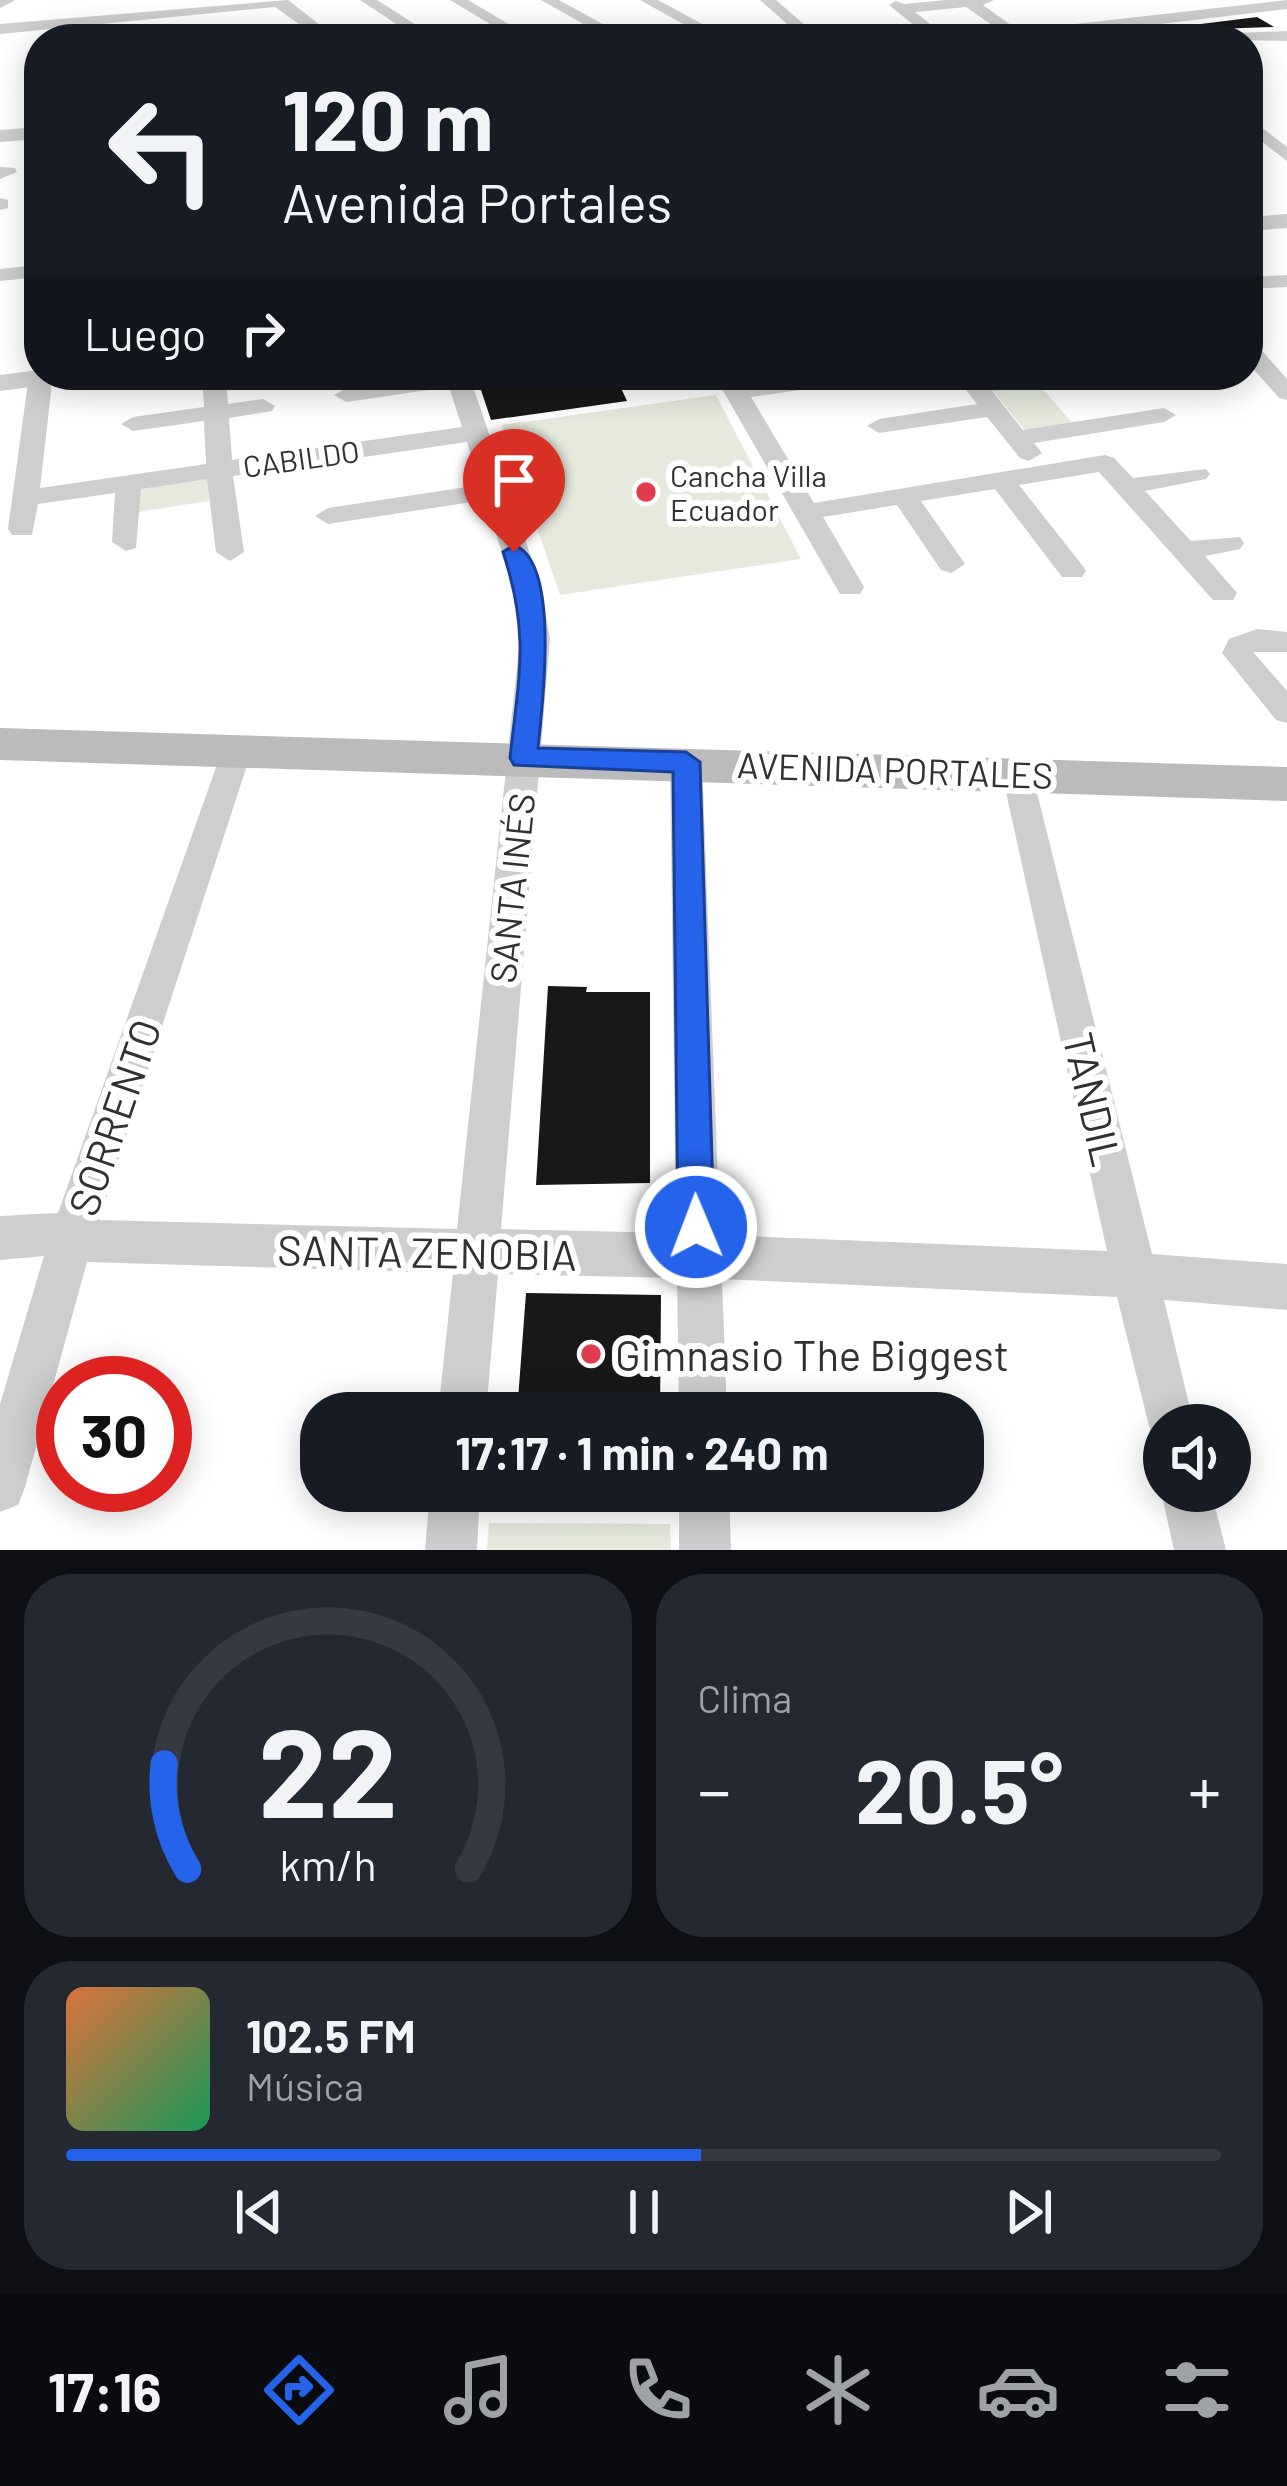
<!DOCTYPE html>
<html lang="es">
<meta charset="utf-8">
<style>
body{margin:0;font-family:Barlow,sans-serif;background:#242831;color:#f1f3f6;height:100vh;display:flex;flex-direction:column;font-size:45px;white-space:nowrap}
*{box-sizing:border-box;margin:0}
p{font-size:39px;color:#9ea1a6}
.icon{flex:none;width:66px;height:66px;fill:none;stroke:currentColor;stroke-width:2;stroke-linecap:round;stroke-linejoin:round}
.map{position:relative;height:1550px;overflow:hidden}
.drawer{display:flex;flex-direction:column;gap:24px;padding:24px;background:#0d0f14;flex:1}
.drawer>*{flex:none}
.hud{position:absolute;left:24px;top:24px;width:1239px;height:366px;border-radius:48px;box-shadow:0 6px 30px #0003;background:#171b24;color:#f1f3f6;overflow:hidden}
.controls{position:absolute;left:1143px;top:1404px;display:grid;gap:24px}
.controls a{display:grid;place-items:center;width:108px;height:108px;border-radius:50%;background:#171b24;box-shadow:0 6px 30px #0003;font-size:60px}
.speed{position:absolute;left:36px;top:1356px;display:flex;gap:24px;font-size:60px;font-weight:700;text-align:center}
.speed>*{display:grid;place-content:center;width:156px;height:156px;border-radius:50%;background:#171b24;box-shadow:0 6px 30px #0003;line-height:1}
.speed .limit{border:18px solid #d22;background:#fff;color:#111}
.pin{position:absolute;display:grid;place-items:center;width:102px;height:102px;color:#fff;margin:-123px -51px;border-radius:50% 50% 50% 0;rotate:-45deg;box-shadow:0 0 12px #0007}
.pin .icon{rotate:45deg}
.me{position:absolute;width:132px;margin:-66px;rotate:359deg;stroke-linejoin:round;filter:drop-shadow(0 0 9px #0008)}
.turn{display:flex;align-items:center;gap:42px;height:252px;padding:0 60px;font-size:54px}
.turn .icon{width:156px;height:156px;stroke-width:2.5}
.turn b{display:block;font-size:84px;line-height:102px}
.then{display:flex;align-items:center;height:114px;padding:0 60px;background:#0003;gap:24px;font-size:45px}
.big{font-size:90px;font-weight:700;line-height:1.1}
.drawer .widget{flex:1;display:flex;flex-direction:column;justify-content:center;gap:18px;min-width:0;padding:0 42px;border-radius:48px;background:#242831}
.drawer .dial{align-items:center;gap:0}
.dial svg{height:312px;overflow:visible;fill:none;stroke:#363941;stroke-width:7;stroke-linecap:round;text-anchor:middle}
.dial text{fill:#f1f3f6;stroke:none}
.song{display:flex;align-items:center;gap:36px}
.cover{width:144px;height:144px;border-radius:18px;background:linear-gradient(135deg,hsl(20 70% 55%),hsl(150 70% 35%))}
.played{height:12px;border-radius:6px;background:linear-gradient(90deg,#2563eb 55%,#363941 55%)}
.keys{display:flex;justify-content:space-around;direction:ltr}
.heat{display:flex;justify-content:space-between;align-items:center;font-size:66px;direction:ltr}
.drawer .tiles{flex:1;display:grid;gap:24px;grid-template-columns:1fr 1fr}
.widget:last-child{grid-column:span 2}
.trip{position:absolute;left:300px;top:1392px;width:684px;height:120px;border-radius:48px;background:#171b24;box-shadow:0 6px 30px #0003;font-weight:700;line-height:120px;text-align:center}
.dock{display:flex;height:192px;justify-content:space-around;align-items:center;background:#090b0e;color:#9ea1a6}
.dock .icon{width:84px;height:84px}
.dock .active{color:#2563eb}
.dock b{font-size:54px;color:#f1f3f6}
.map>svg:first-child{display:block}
.green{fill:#e5eadd}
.building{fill:#181818}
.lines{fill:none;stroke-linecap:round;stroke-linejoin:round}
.minor{fill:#cecece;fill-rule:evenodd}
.tertiary{fill:#cecece;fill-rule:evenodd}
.secondary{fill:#bbb;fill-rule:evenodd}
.route{fill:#2563eb;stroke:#184099;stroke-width:3}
.poi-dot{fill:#e03c4d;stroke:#fff;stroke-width:4.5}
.labels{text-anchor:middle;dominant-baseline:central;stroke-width:12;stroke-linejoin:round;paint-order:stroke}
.far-street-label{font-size:30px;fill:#313131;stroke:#fff}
.far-poi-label{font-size:30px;fill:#313131;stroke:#fff;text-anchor:start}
.street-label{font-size:36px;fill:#313131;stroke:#fff}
.near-street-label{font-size:42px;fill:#313131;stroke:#fff}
.near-poi-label{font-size:42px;fill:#313131;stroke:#fff;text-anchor:start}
</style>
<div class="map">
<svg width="1287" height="1550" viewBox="0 0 1287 1550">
<rect width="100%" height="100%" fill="#fff"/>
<path class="green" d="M1035 380 1074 425 1026 432 989 386Z
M716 395 801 559 560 595 502 425Z
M208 475 209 501 132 513 133 485Z
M489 1523 670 1524 671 1550H487Z"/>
<path class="building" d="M1257 17 1274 27 1214 29 1199 39 1177 27Z
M476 375H615L627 401 491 420Z
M548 986 587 987 586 992H650V1183L536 1185Z
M526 1293 661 1295 660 1413H517Z"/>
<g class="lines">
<path class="minor" d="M0 0H14V1L0 8Z
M288 0 338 39H320L275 7 0 34V24Z
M360 0H377L438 39H419Z
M450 0H468L534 39H515Z
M541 0H559L630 39H610Z
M640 0H658L730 39H710Z
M760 0H776L821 39H804Z
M946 0H994L983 5 1026 36 1012 39 966 7 915 12 949 39H931L889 5 896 1 904 4Z
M1287 31V41L1206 39 1214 34Z
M1248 117 1287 147V161L1248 131Z
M0 167 15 168 17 172 0 179Z
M0 198 8 200V208L0 210Z
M39 265V277L0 281V269Z
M1287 275V287L1248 289V277Z
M1248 342 1256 344 1287 379V400L1279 398 1248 363Z
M39 368V375H53L40 488 206 464 204 421 133 431 121 424 133 417 204 407 202 375H226L228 404 263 399 275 406 272 411 229 418 232 460 462 427 449 387 346 402 334 395 346 388 469 375 540 583 550 638 501 1229 676 1233 670 762 674 753H698L702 762 720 1235 1107 1251 1002 774 1006 765 1018 762 1030 765 1152 1254 1287 1264V1310L1164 1300 1194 1425H1164V1447L1153 1442 1117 1297 722 1279 727 1413H679L677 1278 498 1274 486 1413H438L453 1273 87 1262 25 1487 18 1505 0 1512V1404L44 1256 0 1260V1216L58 1213 225 742H247L252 750 99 1220 457 1229 520 638 512 583 485 500 328 524 315 516 328 508 480 485 467 442 233 476 244 552 230 561 216 552 207 479 141 489 136 548 126 551 112 542 115 493 38 504 32 535H12L8 529 29 375Z
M714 375H738L743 384 806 375H868L856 382 751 397 814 503 1105 455 1114 458 1133 478 1206 469 1210 474 1206 479 1145 491 1191 541 1240 537 1244 543 1240 549 1205 556 1237 593 1233 600H1213L1099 472 1019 485 1082 565 1086 571 1082 577H1062L995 489 921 501 965 564 951 573 941 570 897 505 823 517 864 587 860 594H840Z
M954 375 982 379 1062 375 1050 382 992 391 1023 430 1164 408 1176 415 1164 422 1034 443 1042 453 1029 461 1020 458 987 417 879 433 867 426 879 419 977 404Z
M1257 629 1287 632V652H1253L1287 691V723L1276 720 1222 653 1229 639Z
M1164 1484V1491H1211L1226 1550H1174L1161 1491Z
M430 1491H480L477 1550H425Z
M679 1491H729L731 1550H679Z"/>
<path class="tertiary" d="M1287 0V9L1034 39H979L988 34Z
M39 127V139L0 142V130Z
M1287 214V228L1248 231V217Z
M39 370V375H76L62 383 0 391V375Z"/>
<path class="secondary" d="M0 728 1287 767V801L0 760Z"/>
</g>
<path class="route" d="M514 545C561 562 542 708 538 748L686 752 700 762 714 1227 709 1240 696 1245 683 1240 678 1227 673 772 514 765 510 758C519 675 530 634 503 552Z"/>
<g class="poi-dot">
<circle cx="646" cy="492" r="12"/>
<circle cx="591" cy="1354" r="12"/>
</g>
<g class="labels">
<g class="far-street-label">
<text transform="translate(301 458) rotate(-8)">CABILDO</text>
</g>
<g class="far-poi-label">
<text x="670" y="475">Cancha Villa<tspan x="670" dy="34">Ecuador</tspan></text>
</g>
<g class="street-label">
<text transform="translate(895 769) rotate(2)">AVENIDA PORTALES</text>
<text transform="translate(511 888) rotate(-84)">SANTA INÉS</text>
</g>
<g class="near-street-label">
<text transform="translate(1094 1099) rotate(77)">TANDIL</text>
<text transform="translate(113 1117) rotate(-71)">SORRENTO</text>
<text transform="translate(427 1251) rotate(1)">SANTA ZENOBIA</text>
</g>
<g class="near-poi-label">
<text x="615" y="1354">Gimnasio The Biggest</text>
</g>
</g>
</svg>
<div class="controls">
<a><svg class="icon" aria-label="sound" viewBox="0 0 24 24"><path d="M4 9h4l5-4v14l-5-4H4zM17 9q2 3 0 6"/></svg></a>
</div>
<div class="speed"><div class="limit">30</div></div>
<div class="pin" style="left:514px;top:552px;background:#d93025"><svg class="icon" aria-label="arrive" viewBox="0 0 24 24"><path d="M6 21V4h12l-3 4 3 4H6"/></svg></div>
<svg class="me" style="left:696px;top:1227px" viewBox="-20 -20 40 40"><circle r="17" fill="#2563eb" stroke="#fff" stroke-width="3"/><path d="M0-11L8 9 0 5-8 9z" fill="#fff"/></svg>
<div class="trip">17:17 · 1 min · 240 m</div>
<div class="hud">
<div class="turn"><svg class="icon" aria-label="left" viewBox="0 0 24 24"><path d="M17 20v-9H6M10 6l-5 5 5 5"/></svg><div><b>120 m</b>Avenida Portales</div></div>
<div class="then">Luego<svg class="icon" aria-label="right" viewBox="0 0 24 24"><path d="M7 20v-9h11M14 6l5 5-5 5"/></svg></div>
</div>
</div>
<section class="drawer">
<div class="tiles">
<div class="widget dial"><svg viewBox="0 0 100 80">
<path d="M14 69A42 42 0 1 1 86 69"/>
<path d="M14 69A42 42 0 0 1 8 42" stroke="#2563eb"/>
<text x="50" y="56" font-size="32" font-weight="700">22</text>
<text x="50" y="72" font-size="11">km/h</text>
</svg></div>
<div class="widget"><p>Clima</p>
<div class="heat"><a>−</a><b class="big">20.5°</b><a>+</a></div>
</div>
<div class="widget">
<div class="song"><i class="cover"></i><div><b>102.5 FM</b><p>Música</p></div></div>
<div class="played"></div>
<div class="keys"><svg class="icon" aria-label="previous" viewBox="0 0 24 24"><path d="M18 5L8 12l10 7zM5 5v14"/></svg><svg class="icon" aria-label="pause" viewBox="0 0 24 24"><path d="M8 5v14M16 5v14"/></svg><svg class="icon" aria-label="next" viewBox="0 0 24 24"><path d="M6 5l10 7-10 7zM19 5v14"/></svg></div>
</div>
</div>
</section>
<nav class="dock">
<b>17:16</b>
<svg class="icon active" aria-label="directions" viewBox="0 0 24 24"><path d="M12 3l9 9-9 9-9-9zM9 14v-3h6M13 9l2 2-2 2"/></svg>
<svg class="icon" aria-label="music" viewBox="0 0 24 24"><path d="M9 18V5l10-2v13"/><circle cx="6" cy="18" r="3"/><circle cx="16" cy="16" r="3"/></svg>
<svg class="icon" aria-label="phone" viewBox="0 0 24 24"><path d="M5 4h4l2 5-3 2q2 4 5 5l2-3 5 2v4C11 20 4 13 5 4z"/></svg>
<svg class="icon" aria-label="climate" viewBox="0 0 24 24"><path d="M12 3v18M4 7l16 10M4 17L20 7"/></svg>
<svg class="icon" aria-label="car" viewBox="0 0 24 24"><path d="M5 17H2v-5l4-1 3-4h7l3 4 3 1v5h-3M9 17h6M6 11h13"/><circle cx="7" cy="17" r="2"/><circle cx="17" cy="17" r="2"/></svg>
<svg class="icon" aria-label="filters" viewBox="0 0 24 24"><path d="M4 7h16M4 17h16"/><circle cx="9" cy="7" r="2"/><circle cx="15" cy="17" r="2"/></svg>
</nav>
